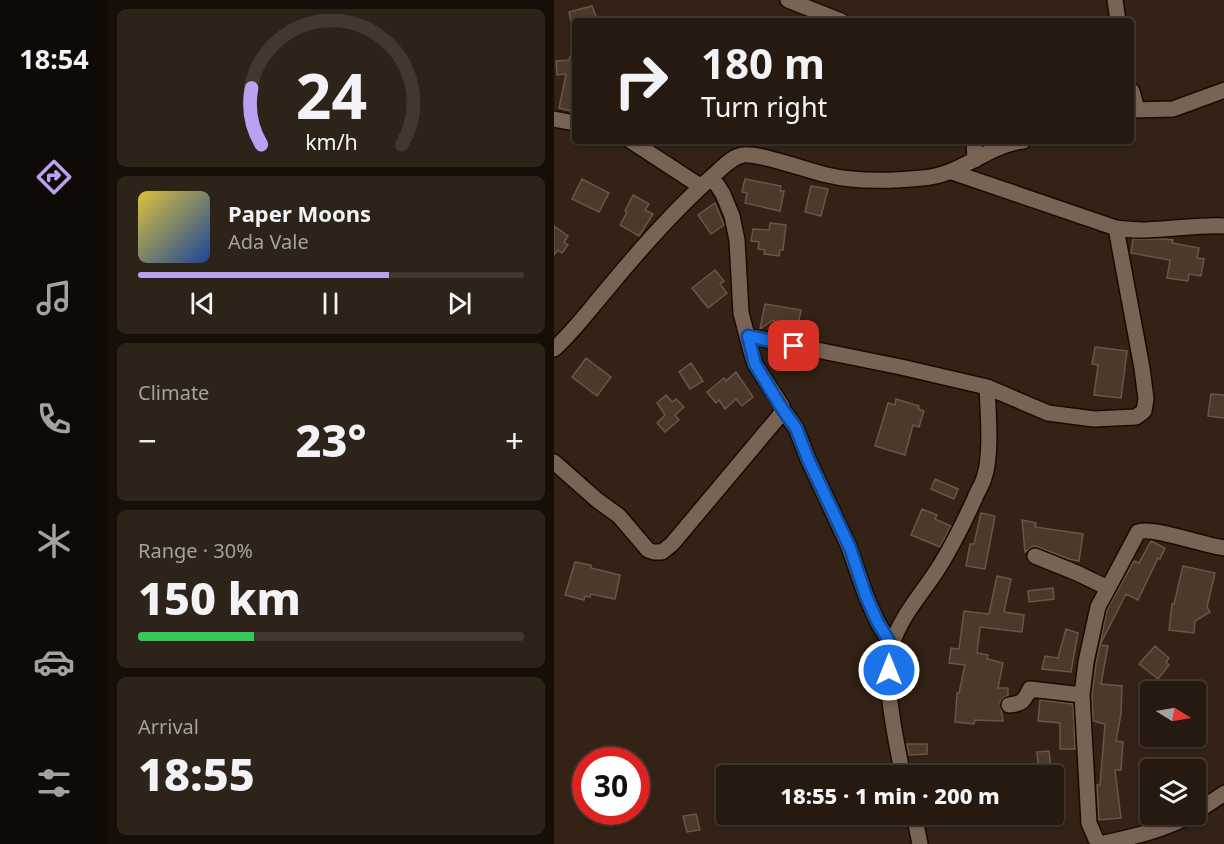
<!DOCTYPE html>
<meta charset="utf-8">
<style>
body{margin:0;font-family:"Noto Sans",sans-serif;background:#2e2319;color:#f1f3f6;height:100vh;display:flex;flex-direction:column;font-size:22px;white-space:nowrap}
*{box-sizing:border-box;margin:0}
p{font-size:20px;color:#a4a19f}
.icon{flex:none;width:33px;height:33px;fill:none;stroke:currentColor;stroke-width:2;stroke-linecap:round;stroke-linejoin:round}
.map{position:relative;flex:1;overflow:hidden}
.drawer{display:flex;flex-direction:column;gap:9px;padding:9px;background:#150e09;width:446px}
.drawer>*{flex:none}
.hud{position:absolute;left:18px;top:18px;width:562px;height:126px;border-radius:6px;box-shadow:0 2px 4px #0004,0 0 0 2px #423830;background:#261a10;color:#f1f3f6;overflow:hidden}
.needle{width:39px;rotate:101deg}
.tools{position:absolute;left:586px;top:681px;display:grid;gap:12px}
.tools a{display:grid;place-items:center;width:66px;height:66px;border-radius:6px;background:#261a10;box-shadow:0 2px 4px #0004,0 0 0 2px #423830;font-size:30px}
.speed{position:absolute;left:18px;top:747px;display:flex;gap:12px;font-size:30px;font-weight:700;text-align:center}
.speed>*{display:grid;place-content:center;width:78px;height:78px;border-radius:50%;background:#261a10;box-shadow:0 2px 4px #0004,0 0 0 2px #423830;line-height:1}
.speed .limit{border:9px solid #d22;background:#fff;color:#111}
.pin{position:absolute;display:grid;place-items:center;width:51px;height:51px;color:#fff;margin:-26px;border-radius:12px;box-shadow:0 3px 9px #0006}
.me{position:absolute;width:66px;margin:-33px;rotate:0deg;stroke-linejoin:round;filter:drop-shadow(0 0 4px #0008)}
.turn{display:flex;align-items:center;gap:21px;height:126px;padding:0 30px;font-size:27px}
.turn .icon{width:78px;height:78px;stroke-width:2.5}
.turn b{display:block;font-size:42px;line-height:51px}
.big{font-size:45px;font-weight:800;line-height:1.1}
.drawer .card{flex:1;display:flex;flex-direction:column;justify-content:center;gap:9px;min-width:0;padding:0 21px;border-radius:9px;background:#2e2319}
.drawer .dial{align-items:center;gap:0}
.dial svg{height:156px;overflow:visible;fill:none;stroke:#423830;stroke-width:7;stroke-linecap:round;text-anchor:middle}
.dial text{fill:#f1f3f6;stroke:none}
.song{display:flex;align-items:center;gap:18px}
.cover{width:72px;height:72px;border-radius:9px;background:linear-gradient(135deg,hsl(50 70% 55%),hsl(220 70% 35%))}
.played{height:6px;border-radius:3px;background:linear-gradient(90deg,#bca0f2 65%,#423830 65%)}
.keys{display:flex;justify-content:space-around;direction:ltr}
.heat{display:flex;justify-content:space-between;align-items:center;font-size:33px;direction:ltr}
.charge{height:9px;border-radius:4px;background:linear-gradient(90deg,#34c759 30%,#423830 0)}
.trip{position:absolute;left:162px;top:765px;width:348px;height:60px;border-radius:6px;background:#261a10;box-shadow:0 2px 4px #0004,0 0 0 2px #423830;font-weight:800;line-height:60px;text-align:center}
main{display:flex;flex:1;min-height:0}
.menu{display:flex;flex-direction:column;width:108px;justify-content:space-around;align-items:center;background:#0f0a06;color:#a4a19f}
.menu .icon{width:42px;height:42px}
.menu .active{color:#bca0f2}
.menu b{font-size:27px;color:#f1f3f6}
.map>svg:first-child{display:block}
.building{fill:#4b3a2c;stroke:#685647;stroke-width:1.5}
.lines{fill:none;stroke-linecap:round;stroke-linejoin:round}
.street-casing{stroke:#1a0b02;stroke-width:18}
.street{stroke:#786455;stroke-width:15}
.route-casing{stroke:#114b97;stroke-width:15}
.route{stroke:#1a73e8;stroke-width:10}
</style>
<main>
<nav class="menu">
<b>18:54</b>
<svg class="icon active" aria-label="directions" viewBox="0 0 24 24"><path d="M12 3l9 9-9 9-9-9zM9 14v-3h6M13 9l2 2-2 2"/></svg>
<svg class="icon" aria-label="music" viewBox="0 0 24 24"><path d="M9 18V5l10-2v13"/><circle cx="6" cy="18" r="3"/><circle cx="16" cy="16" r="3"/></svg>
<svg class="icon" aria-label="phone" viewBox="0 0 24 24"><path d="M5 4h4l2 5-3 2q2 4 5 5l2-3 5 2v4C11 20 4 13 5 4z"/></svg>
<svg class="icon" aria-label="climate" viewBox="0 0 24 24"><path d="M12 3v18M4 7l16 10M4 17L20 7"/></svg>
<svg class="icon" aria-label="car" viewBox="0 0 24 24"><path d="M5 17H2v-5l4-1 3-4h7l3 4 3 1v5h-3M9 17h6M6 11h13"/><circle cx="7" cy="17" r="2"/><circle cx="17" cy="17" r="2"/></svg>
<svg class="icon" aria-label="filters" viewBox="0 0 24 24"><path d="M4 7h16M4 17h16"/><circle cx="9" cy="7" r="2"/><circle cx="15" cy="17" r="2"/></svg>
</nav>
<section class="drawer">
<div class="card dial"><svg viewBox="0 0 100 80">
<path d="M14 69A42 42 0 1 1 86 69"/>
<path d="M14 69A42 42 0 0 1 9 40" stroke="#bca0f2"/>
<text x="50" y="56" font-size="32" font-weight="700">24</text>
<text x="50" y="72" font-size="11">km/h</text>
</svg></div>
<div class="card">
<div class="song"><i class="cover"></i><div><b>Paper Moons</b><p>Ada Vale</p></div></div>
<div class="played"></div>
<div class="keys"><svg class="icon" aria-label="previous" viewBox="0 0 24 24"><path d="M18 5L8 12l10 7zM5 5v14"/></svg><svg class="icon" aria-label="pause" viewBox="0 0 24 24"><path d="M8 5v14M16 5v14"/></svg><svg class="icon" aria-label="next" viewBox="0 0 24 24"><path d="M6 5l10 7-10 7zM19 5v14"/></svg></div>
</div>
<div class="card"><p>Climate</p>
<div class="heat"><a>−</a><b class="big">23°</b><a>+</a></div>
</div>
<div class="card"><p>Range · 30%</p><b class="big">150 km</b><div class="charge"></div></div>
<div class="card"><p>Arrival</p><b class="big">18:55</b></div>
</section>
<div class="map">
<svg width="671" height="844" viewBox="0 0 671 844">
<rect width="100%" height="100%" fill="#332215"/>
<path class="building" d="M38 6 44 21H17L15 12Z
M16 56H21V91L17 111 5 108 12 74 3 75 2 61 15 60Z
M28 179 55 193 45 212 18 199Z
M191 179 227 186 226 191H230L226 211 191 203 193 193 188 192Z
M257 186 274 189 267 216 251 212Z
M79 195 95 204 91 210 99 214 85 236 66 225 73 212 71 211Z
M161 203 170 225 157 234 144 215Z
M216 223 232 225 229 250H226L225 256 210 254 211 250 204 249 205 242 197 241 199 229 215 230Z
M0 226 14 236 10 242 14 245 8 253 4 250 0 255Z
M579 239H610L619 240 618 243 645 248 643 258 650 259 647 276 635 274 634 281 613 278 616 260 577 253Z
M161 270 170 281 166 284 173 293 154 308 138 288Z
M211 304 247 310 242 334 227 331 219 320 206 329Z
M541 347 573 351 567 398 540 395 544 365 538 364Z
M32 358 57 377 43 396 18 377Z
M137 363 149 381 136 389 125 372Z
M182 372 199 397 188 406 182 399 171 409 165 400 162 403 153 392 170 378 172 381Z
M657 394 671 395V418L654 416Z
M112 395 118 402 122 399 130 407 121 415 125 420 111 432 103 423 111 415 103 403Z
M342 399 365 406 364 409 370 411 365 427 359 425 351 455 321 446 334 403 341 405Z
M381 479 404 489 400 499 377 489Z
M368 509 383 515 381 519 397 526 386 547 357 535Z
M427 513 441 516 431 569 412 566 416 544H420Z
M468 520 482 523 481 527 529 534 525 561 515 559 484 547 479 546 471 552Z
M597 541 611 548 606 559 604 558 584 600 572 594 546 645 554 646 547 684 568 686 567 714 562 741 569 742 567 770H561L567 818 545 820 543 785H546L551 724 539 721 538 695 542 664 553 610 580 561 585 563Z
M21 562 37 565V568L66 575 61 599 37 594 36 597 31 596 30 600 11 595Z
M629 566 661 573 653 607 656 612 641 621 640 633 615 630 618 604H620Z
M443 576 457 579 450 612 470 615 468 632 426 627 423 653 434 655 433 659 449 663 444 688H454V695L449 698 446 702 449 721 421 720 420 724 401 722 403 693H405L411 665 395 663 397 648 405 649 410 611 435 614Z
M499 588 500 599 475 602 474 591Z
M512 629 524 633 517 672 488 669 491 656 504 658Z
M601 646 615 658 612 662 615 665 604 679 585 664Z
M486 700 519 704 521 749H506V723L484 721Z
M353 744H373V754L355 755Z
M495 751 498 776H485L483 752Z
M142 814 146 830 133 832 129 816Z"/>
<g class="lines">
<defs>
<path id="street" d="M234 0 287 21
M561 0 564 21
M578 91 583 109
M578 110 619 109 671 90
M0 119 21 123
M77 141 146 186
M420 141 421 160
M398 172 562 228C597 234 635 224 671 226
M194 336 347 367 433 387 494 413 540 419 582 417 590 411 592 399 588 368 562 228
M0 349C20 331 36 309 54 288 87 248 121 209 160 175 168 168 177 157 189 155 203 152 255 171 273 175 302 182 338 181 368 178 406 176 433 145 469 141
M229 410 242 428 254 459 295 547 312 596 323 621 338 646
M0 462 43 500 65 516 94 550 100 552H108L118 544 227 414 228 406 201 364 197 351 187 313 183 240 178 216 169 194 158 177
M481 556 523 573 554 588
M455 705C468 704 470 701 476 689L528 695
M349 776C342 740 328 680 338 645 347 615 369 593 385 567 399 545 410 522 421 498 423 492 428 485 430 478 438 456 434 411 433 387
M642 812 671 793
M360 814 366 844
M544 844 535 823 528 695 532 662 544 607 584 532C597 526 651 546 671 548
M546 844C574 838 613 830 638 814"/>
</defs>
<use href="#street" class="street-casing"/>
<use href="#street" class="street"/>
</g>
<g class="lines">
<defs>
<path id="route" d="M240 346 194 336 201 364 229 410 242 428 254 459 296 548 312 596 323 621 338 646 335 670"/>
</defs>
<use href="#route" class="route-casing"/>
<use href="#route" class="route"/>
</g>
</svg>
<div class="tools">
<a><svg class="needle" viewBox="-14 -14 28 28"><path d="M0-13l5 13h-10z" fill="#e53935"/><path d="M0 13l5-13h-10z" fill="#a4a19f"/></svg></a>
<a><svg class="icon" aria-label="layers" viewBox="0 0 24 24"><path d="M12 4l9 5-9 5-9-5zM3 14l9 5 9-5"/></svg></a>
</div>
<div class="speed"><div class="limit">30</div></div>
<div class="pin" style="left:240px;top:346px;background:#d93025"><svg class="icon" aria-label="arrive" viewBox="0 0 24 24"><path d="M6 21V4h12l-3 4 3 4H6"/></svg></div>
<svg class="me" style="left:335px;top:670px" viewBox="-20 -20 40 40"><circle r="17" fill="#1a73e8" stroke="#fff" stroke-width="3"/><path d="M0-11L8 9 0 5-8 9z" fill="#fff"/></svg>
<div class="trip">18:55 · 1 min · 200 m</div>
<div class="hud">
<div class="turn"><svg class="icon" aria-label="right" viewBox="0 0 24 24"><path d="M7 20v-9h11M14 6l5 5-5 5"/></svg><div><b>180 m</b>Turn right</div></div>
</div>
</div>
</main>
